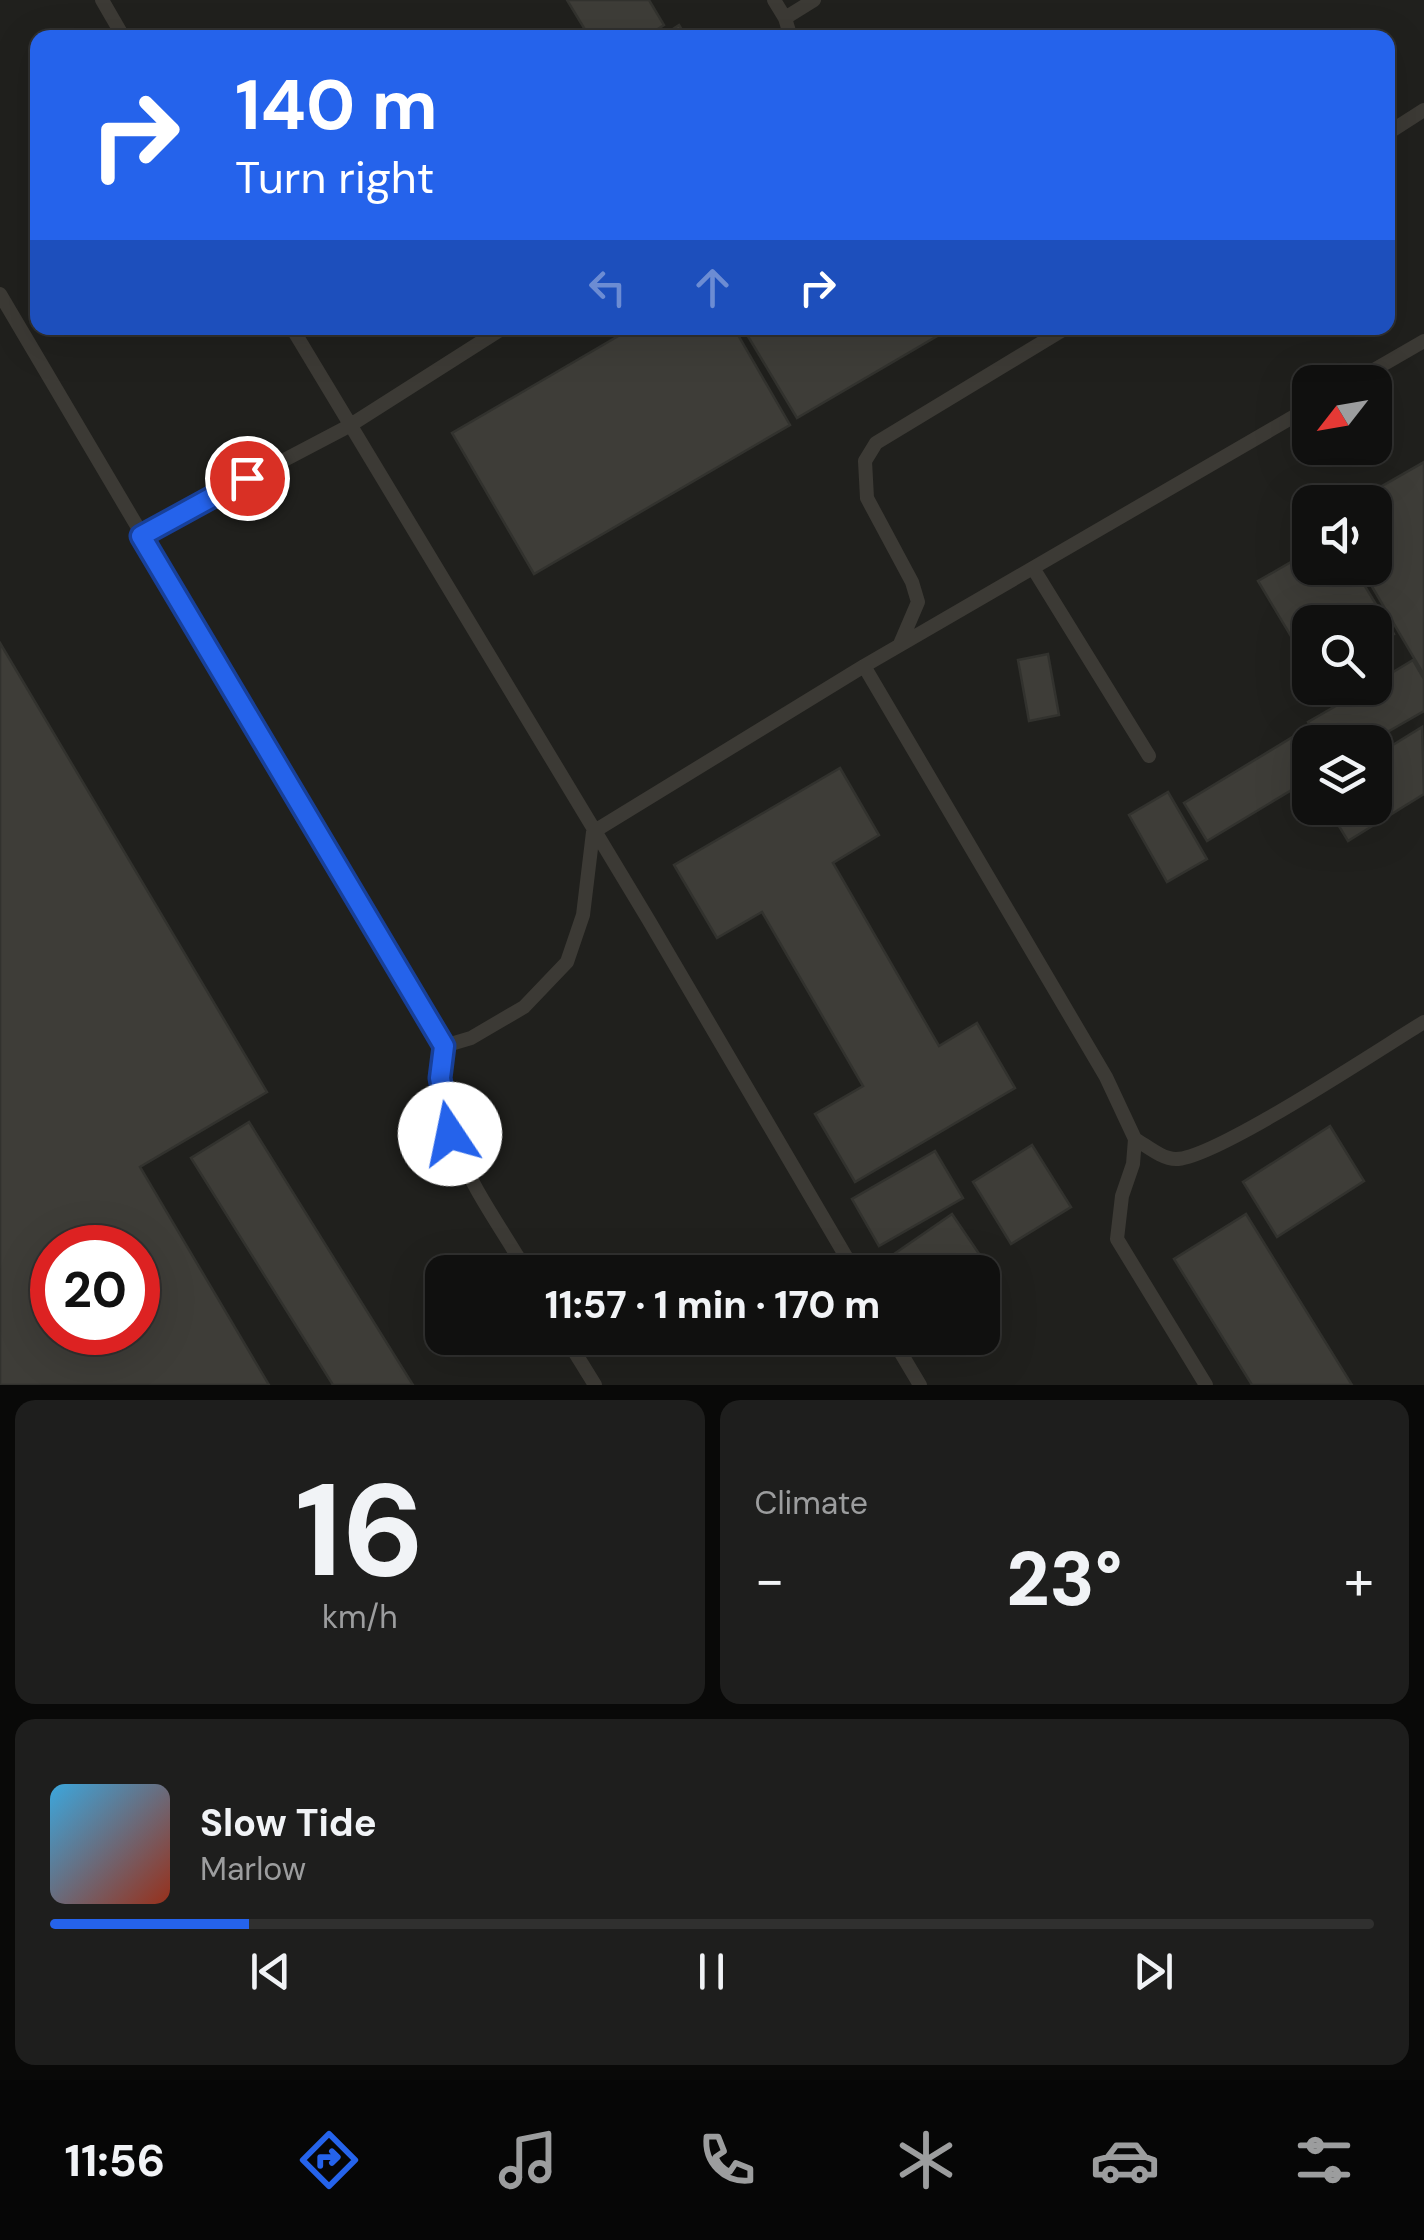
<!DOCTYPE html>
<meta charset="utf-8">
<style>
body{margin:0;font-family:"DM Sans",sans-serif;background:#1e1e1d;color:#f1f3f6;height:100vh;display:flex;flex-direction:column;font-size:38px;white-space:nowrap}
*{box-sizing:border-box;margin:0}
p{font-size:32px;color:#9c9d9e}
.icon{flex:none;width:55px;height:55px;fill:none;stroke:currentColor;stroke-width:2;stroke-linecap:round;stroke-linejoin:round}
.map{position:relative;height:1385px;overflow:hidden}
.drawer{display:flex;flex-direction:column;gap:15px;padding:15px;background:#090908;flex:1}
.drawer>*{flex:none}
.guide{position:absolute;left:30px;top:30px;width:1365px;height:305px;border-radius:20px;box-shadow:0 10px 40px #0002,0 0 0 2px #30302f;background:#2563eb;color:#fff;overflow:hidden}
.needle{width:65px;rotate:239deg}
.controls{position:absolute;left:1292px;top:365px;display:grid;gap:20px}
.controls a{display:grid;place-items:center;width:100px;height:100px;border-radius:20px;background:#10100f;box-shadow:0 10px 40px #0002,0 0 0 2px #30302f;font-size:50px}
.speed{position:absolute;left:30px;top:1225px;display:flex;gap:20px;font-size:50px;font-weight:700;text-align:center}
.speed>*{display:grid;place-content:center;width:130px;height:130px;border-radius:50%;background:#10100f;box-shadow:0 10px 40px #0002,0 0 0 2px #30302f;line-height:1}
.speed .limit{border:15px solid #d22;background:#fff;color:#111}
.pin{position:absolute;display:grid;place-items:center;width:85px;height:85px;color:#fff;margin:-42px;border:5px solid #fff;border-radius:50%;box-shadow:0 2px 10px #0007}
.me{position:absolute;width:110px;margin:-55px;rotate:349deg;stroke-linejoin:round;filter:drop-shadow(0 0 8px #0008)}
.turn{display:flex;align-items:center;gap:35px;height:210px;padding:0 40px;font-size:45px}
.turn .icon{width:130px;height:130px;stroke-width:2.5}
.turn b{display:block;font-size:70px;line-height:85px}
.lanes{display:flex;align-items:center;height:95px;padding:0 40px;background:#0003;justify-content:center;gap:50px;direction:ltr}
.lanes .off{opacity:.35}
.big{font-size:75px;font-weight:800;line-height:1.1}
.drawer .tile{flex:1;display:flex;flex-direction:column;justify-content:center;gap:15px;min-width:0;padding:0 35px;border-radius:20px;background:#1e1e1d}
.drawer .dial{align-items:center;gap:0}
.dial b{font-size:130px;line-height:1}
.song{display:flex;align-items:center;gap:30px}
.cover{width:120px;height:120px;border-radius:15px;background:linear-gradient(135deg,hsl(200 70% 55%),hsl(10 70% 35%))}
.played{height:10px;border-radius:5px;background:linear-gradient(90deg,#2563eb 15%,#30302f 15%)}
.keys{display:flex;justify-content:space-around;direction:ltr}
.heat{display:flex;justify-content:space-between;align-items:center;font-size:55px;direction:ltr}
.drawer .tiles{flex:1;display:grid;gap:15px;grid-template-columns:1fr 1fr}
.tile:last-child{grid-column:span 2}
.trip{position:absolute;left:425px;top:1255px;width:575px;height:100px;border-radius:20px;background:#10100f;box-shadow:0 10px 40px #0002,0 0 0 2px #30302f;font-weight:800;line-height:100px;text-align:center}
.dock{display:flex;height:160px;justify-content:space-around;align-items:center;background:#060606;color:#9c9d9e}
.dock .icon{width:70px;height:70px}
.dock .selected{color:#2563eb}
.dock b{font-size:45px;color:#f1f3f6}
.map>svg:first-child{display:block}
.built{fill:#20201d;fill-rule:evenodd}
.building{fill:#3e3d38;stroke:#32322e;stroke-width:2.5;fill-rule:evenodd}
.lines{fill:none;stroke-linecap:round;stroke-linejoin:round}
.service{stroke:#3c3a35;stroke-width:14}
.route-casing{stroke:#184099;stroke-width:25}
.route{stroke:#2563eb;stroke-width:18}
</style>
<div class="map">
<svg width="1424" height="1385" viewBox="0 0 1424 1385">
<rect width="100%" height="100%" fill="#161614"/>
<path class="built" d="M0 0H1424V1385H0ZM38 38H1388V328H38ZM1310 382H1375V448H1310ZM1310 502H1375V568H1310ZM1310 622H1375V688H1310ZM1310 742H1375V808H1310ZM52 1248H138V1332H52ZM442 1272H982V1338H442Z"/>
<path class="building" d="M567 0H649L664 25 644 38H590Z
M679 25 687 38H659Z
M632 328H734L790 425 534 574 452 433Z
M743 328H951L797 418Z
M1424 462V675L1361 568H1375V502H1354Z
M1310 551V568H1354L1394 634 1375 645V622H1310V668L1258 581Z
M0 643 267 1092 140 1167 269 1385H0ZM52 1248H138V1332H52Z
M1048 654 1059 715 1029 721 1018 660Z
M1413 660 1424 679V711L1370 742H1320L1308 722 1367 688H1375V683Z
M1422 727 1424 794 1348 841 1328 808H1375V756Z
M1304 730 1311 742 1310 779 1207 841 1184 803Z
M840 768 879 835 833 863 939 1046 977 1023 1015 1088 855 1182 815 1114 863 1086 762 912 717 938 674 865Z
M1168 792 1207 859 1167 882 1129 815Z
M249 1122 413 1385H333L191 1158Z
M1330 1126 1364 1181 1277 1237 1243 1182Z
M1032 1145 1071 1207 1011 1244 973 1182Z
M935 1151 963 1198 879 1246 852 1199Z
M952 1214 988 1267 981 1272H883L878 1265Z
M1246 1214 1352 1385H1252L1174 1259Z"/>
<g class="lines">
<path class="service" d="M102 0 124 38
M774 0 785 18 791 38
M785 18 814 0
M1388 133 1424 110
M0 294 444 1046 471 1038 524 1007 567 962 583 915 593 832 864 666 1310 407
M292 328 648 919 855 1272
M1353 382 1424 341
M141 535 349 426 503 328
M1033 568 1149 756
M900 644 918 602 912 582 867 498 865 461 876 443 1066 328
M864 666 1106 1077 1135 1139 1133 1164 1122 1196 1117 1239 1206 1385
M444 1046C431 1137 483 1197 527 1272
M1135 1139C1147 1146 1162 1159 1176 1159 1215 1159 1381 1048 1424 1022
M566 1338 595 1385
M892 1338 920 1385"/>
</g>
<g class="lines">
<defs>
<path id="route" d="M247 478 141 536 444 1046 440 1078 450 1134"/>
</defs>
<use href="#route" class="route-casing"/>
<use href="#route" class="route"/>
</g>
</svg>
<div class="controls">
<a><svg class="needle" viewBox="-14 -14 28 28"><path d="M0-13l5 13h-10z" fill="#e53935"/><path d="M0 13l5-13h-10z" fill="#9c9d9e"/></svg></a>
<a><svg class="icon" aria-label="sound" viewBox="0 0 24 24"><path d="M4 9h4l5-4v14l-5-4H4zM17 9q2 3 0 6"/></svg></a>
<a><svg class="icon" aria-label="search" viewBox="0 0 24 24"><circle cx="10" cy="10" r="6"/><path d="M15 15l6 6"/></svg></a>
<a><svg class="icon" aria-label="layers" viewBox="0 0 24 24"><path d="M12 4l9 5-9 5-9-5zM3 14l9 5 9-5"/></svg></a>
</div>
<div class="speed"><div class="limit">20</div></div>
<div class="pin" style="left:247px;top:478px;background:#d93025"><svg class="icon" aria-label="arrive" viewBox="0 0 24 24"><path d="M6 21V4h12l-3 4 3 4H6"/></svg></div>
<svg class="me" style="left:450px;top:1134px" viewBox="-20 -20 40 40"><circle r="19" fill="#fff"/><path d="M0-13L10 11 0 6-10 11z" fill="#2563eb"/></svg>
<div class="trip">11:57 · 1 min · 170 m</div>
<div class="guide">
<div class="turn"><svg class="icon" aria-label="right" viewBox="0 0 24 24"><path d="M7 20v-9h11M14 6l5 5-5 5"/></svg><div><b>140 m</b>Turn right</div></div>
<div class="lanes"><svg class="icon off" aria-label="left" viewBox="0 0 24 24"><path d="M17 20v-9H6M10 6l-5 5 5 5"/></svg><svg class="icon off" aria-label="ahead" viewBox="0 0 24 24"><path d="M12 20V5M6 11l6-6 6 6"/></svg><svg class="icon" aria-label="right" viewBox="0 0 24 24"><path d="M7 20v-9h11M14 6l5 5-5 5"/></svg></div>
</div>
</div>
<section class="drawer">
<div class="tiles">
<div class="tile dial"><b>16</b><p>km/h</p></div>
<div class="tile"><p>Climate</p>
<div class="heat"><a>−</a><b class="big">23°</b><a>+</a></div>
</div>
<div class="tile">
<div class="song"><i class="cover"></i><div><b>Slow Tide</b><p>Marlow</p></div></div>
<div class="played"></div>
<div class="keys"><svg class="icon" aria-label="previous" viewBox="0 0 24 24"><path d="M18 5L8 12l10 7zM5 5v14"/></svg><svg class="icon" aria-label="pause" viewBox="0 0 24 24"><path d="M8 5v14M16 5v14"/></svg><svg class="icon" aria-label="next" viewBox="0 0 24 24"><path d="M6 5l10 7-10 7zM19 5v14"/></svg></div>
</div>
</div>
</section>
<nav class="dock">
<b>11:56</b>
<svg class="icon selected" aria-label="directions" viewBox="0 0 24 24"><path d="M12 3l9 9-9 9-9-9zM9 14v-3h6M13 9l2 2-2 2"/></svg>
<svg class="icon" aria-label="music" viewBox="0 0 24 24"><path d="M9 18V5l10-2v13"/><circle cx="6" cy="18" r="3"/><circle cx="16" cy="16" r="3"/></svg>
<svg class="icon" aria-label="phone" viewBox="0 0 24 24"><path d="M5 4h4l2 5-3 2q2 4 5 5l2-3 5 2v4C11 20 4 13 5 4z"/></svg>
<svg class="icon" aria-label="climate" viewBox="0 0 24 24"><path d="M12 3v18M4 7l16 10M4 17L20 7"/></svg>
<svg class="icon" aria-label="car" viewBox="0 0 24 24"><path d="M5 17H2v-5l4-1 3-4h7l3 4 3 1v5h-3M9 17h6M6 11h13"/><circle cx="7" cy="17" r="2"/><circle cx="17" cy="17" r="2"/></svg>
<svg class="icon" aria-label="filters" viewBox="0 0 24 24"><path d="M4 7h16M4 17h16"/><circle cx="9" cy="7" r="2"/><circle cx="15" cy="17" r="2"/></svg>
</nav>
